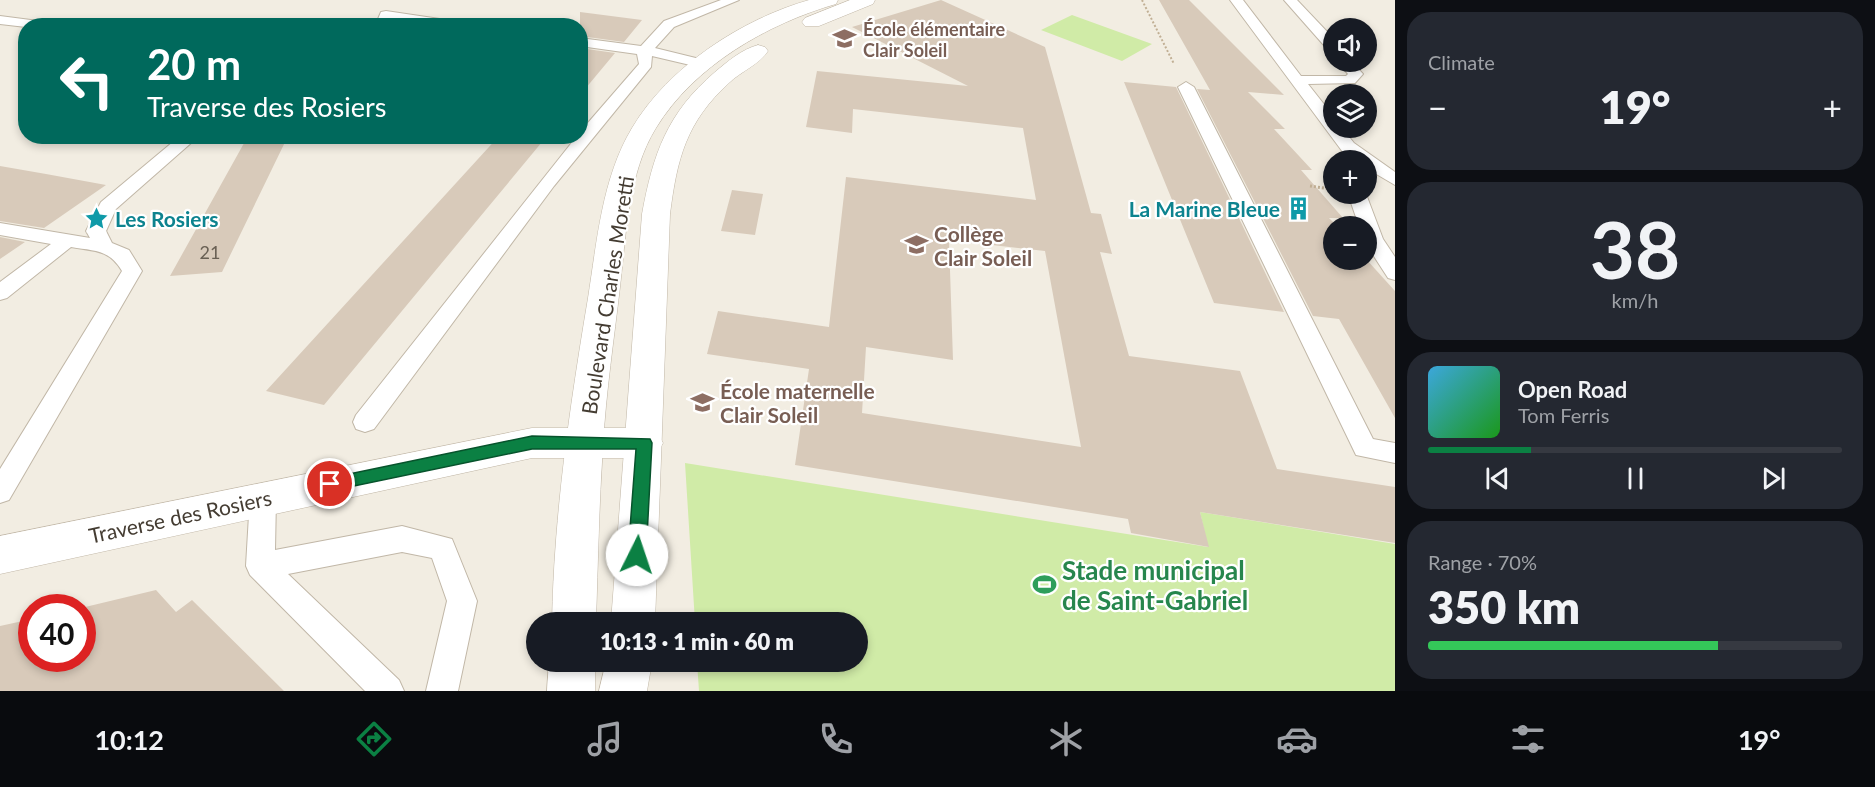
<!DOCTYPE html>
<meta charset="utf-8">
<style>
body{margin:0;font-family:Lato,sans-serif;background:#242831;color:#f1f3f6;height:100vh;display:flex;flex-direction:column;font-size:22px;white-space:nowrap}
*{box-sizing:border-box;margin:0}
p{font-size:20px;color:#9ea1a6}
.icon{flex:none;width:33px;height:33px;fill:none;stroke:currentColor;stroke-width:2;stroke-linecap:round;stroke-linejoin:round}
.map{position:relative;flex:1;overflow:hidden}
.side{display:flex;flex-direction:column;gap:12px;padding:12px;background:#0d0f14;width:480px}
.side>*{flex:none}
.hud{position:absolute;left:18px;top:18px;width:570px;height:126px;border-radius:24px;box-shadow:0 3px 9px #0003;background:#00695c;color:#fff;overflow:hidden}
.controls{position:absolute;left:1323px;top:18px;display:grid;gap:12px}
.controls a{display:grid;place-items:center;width:54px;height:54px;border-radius:50%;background:#171b24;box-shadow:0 3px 9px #0003;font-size:30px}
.speed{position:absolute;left:18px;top:594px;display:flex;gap:12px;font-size:30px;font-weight:700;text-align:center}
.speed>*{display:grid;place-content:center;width:78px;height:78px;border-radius:50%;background:#171b24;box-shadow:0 3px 9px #0003;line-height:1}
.speed .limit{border:9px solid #d22;background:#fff;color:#111}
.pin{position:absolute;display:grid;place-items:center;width:51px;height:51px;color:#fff;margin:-26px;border:3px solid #fff;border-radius:50%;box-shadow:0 2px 6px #0007}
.me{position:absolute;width:66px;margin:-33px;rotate:4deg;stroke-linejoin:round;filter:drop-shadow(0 0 4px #0008)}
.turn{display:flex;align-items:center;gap:21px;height:126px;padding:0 30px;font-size:27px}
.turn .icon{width:78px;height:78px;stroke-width:2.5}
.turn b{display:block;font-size:42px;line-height:51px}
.big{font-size:45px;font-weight:800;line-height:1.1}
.side .card{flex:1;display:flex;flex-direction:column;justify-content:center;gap:9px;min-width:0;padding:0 21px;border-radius:24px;background:#242831}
.side .dial{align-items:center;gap:0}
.dial b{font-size:78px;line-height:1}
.song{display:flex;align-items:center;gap:18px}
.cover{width:72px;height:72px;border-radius:9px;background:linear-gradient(135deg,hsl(200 70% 55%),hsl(120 70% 35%))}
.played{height:6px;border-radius:3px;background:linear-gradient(90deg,#0b8043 25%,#363941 25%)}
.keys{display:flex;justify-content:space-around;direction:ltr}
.heat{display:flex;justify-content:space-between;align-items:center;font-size:33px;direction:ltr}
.charge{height:9px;border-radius:4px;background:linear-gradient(90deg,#34c759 70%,#363941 0)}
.trip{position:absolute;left:526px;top:612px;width:342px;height:60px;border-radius:30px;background:#171b24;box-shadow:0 3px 9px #0003;font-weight:800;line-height:60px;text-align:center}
.dock{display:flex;height:96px;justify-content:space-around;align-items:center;background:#090b0e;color:#9ea1a6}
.dock .icon{width:42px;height:42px}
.dock .on{color:#0b8043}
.dock b{font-size:27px;color:#f1f3f6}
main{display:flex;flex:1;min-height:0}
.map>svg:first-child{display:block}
.green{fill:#d0eba7}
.building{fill:#d8caba;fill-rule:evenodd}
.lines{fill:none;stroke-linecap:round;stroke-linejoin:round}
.service-casing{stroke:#c1b7a7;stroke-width:2}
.minor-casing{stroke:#c1b7a7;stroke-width:1}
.tertiary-casing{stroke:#c1b7a7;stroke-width:1}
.path-far1{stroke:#c1af94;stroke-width:2;stroke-dasharray:2 2;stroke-linecap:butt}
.path{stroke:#c1af94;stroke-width:3;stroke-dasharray:2 2;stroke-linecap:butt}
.service{fill:#fff;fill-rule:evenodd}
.minor{fill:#fff;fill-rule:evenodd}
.tertiary{fill:#fff;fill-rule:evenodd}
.route{fill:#0b8043;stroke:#07532c;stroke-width:1.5}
.labels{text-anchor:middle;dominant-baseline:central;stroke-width:4.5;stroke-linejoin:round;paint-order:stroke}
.far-education-label{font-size:18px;font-weight:bold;fill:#785e54;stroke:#fff;text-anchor:start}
.number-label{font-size:18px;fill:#696054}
.culture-label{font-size:21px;font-weight:bold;fill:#0d838f;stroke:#fff;text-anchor:end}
.education-label{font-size:21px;font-weight:bold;fill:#785e54;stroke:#fff;text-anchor:start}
.street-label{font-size:21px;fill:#443c32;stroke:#fff}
.near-leisure-label{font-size:26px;font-weight:bold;fill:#27864d;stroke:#fff;text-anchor:start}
</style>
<main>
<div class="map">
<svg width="1395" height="691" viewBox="0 0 1395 691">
<rect width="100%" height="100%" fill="#f2ede2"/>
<path class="green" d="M1072 15 1152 44 1122 61 1041 30Z
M685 463 1208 547 1200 512 1395 544V691H699L697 662H858V622H695Z"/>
<path class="building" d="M941 0 1045 47 1091 213 1101 214 1112 254 1100 252 1129 356 1240 371 1277 469 1395 487V543L1200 512 1209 547 1131 533 1128 519 795 465 809 369 707 354 718 311 829 327 846 177 1036 200 1023 128 853 109 852 133 806 127 817 71 968 86 852 27ZM949 240 1045 251 1081 447 862 413 866 347 953 360Z
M1159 0H1189L1284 95 1248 92 1285 129H1274L1312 170H1301L1343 218H1329L1337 226H1334V260L1366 259 1395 291V418L1339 319 1313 316 1197 89 1210 90Z
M580 12 642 20 624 42 580 36Z
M580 48 615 53 580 95Z
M1124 82 1176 87 1284 312 1214 303Z
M248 136H288L222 272 170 276Z
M499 136H547L324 405 266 391Z
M0 166 46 174 106 185 44 228 0 221Z
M732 190 763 194 755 235 721 231Z
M0 237 25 242 0 259Z
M156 590 176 612 192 600 284 691H0V626L32 619V658H82L81 608Z"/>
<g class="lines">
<defs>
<path id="service" d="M721 0H739L674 27 655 48 708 61 710 64 708 67 703 68 652 56 651 67 554 186 374 429 365 432 356 429 353 422 356 415 577 136H580V132L639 64 637 54 580 46V38L641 46 664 21Z
M1230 0H1243L1301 76H1346L1348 74 1338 62H1352L1363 74 1355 83 1308 84 1334 117V128H1342L1354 143 1395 172V185L1366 168V160H1356L1342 151Z
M1284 0H1297L1334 39V52L1329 51Z
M386 11 460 22 466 26H430L390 20 388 26H375L381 12Z
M0 16 46 22 52 26 26 27 0 24Z
M1186 82 1194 87 1373 439 1395 443V463L1356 455 1178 87Z
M180 136H199L116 209 106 231 112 243 129 250 142 271 9 500 0 503V469L122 271C109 249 94 251 71 247L7 298 0 300V282L51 244 0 235V223L90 238 86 231 101 202Z
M1348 194H1366L1383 239 1395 257V280L1388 278 1366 244V226H1359Z
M263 486 273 490 276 498 275 550 402 526 452 539 477 601 458 691H426L447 601 432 558 402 552 288 574 399 680 404 691H365L250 575 246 566 250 498 253 490Z"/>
<path id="minor" d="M532 428H644L657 432 663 443 657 454 644 458H532L0 574V536Z"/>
<path id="tertiary" d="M809 0H838L836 4C767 24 694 66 656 128 628 173 626 235 620 287 614 339 606 392 603 445 599 504 598 563 596 622H552C554 514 570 405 588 298 597 241 602 178 632 128 668 67 742 19 809 0Z
M850 0H875L873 4 819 26H805L802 22 805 18Z
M758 45 765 47 768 51C760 64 740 72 729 83 686 122 677 159 670 214L655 622H611L642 214C653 154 667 113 715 72 727 62 742 49 758 45Z
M549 662H595V691H547Z
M606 662H652L647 691H599Z"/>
</defs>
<use href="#service" class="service-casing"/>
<use href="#minor" class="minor-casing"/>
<use href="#tertiary" class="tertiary-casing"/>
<path class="path-far1" d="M1142 0 1174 64"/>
<path class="path" d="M1310 186 1330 189"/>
<use href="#service" class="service"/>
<use href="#minor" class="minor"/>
<use href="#tertiary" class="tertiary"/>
</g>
<path class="route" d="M532 436 650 439 652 443 646 555 643 561 637 563 631 561 628 555 636 449H532L330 491 325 489 322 484 325 480 330 478Z"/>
<defs>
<symbol id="school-bare" viewBox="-9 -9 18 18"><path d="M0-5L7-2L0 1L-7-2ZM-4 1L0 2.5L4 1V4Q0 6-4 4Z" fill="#8d6e63" stroke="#fff" stroke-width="2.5" paint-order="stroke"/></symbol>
<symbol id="building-bare" viewBox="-9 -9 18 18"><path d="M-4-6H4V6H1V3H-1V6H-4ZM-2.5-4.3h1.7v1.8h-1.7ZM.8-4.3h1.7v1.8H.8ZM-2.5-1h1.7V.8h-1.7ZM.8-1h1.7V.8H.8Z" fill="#0f9aa8" stroke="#fff" stroke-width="2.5" paint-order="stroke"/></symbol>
<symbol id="sight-bare" viewBox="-9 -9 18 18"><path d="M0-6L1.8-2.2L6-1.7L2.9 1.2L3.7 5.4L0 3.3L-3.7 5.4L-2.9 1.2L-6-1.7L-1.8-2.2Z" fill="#0f9aa8" stroke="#fff" stroke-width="2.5" paint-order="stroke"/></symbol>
<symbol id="stadium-bare" viewBox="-9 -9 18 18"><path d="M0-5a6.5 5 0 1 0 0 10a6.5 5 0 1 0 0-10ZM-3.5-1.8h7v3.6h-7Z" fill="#2e9e5b" stroke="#fff" stroke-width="2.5" paint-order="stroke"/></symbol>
</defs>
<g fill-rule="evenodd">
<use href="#school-bare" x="828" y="22" width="33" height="33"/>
<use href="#building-bare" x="1282" y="192" width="33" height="33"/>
<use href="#sight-bare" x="80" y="202" width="33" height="33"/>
<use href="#school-bare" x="900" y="228" width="33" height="33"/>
<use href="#school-bare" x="686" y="386" width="33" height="33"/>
<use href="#stadium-bare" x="1028" y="568" width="33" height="33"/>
</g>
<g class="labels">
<g class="far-education-label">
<text x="863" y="29">École élémentaire<tspan x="863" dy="21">Clair Soleil</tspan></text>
</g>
<g class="number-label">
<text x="210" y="252">21</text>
</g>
<g class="culture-label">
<text x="1280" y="208">La Marine Bleue</text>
<text x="115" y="218" text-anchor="start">Les Rosiers</text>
</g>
<g class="education-label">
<text x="934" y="233">Collège<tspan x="934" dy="24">Clair Soleil</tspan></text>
<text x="720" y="390">École maternelle<tspan x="720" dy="24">Clair Soleil</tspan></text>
</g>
<g class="street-label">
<text transform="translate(607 295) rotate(-81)">Boulevard Charles Moretti</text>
<text transform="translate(180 516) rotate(-12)">Traverse des Rosiers</text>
</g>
<g class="near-leisure-label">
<text x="1062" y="570">Stade municipal<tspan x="1062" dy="30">de Saint-Gabriel</tspan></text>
</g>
</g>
</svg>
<div class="controls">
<a><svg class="icon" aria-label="sound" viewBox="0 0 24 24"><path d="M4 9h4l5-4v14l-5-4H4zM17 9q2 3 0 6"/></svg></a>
<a><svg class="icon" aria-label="layers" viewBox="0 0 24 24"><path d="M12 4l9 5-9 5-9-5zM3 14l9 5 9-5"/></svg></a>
<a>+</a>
<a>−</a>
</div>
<div class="speed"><div class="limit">40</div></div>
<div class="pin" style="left:330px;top:484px;background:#d93025"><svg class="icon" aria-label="arrive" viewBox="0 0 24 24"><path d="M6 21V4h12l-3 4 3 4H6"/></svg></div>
<svg class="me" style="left:637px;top:555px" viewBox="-20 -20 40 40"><circle r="19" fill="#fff"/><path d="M0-13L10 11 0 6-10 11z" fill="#0b8043"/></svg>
<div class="trip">10:13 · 1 min · 60 m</div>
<div class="hud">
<div class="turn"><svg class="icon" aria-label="left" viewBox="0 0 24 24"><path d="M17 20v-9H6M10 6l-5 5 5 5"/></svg><div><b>20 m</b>Traverse des Rosiers</div></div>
</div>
</div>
<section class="side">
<div class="card"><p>Climate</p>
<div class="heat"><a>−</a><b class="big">19°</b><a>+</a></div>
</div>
<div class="card dial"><b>38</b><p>km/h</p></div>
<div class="card">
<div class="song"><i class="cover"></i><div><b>Open Road</b><p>Tom Ferris</p></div></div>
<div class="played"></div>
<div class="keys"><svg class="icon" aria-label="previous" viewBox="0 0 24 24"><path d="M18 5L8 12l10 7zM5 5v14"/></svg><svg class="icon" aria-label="pause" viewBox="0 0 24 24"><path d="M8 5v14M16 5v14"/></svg><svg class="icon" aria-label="next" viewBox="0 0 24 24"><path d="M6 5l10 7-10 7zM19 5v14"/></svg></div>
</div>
<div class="card"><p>Range · 70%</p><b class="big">350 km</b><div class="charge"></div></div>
</section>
</main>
<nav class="dock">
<b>10:12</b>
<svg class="icon on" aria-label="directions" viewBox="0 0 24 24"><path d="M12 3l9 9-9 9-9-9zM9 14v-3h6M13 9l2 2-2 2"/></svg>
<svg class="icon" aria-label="music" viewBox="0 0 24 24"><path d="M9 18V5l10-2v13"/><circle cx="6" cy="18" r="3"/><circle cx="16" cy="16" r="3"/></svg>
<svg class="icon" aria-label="phone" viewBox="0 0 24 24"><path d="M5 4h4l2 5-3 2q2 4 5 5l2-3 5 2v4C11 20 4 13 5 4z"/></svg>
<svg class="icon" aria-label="climate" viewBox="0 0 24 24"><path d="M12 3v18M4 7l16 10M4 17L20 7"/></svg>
<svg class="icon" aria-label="car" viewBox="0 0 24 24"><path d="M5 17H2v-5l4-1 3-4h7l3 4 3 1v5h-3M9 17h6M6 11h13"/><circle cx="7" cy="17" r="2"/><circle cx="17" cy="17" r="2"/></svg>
<svg class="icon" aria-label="filters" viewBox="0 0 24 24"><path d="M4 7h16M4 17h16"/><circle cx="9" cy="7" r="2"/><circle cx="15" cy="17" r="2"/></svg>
<b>19°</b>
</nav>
